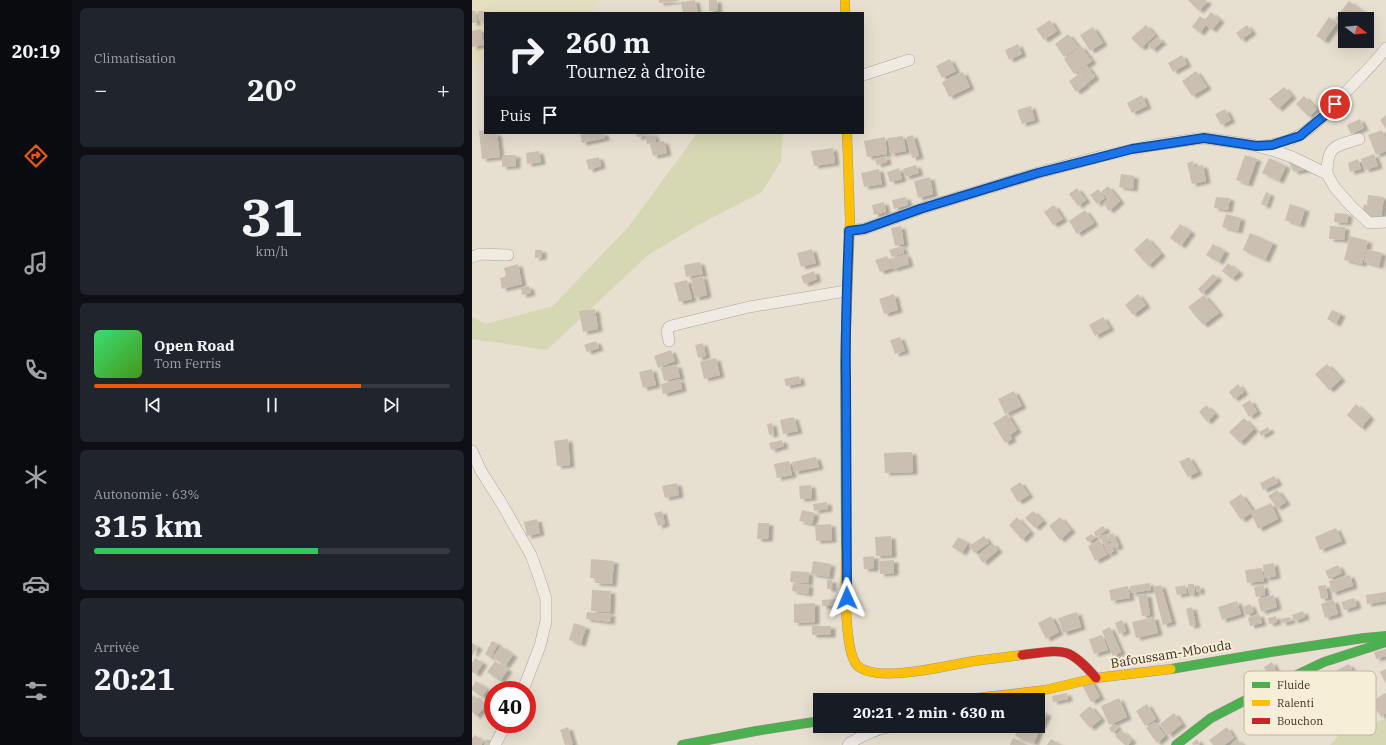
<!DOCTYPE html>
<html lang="fr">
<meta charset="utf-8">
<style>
body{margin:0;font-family:"IBM Plex Serif",serif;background:#20242c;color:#f1f3f6;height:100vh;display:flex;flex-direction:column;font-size:15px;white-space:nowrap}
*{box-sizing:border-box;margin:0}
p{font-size:13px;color:#9ea1a6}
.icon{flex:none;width:22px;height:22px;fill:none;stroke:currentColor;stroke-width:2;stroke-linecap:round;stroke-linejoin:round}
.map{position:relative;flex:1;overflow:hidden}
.drawer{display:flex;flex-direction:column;gap:8px;padding:8px;background:#0d0f14;width:400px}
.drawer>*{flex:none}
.top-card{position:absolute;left:12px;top:12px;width:380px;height:122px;border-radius:0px;box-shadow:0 4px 16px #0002;background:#171b24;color:#f1f3f6;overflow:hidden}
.needle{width:26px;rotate:106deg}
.buttons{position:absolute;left:866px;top:12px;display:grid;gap:8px}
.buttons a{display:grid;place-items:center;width:36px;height:36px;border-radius:0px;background:#171b24;box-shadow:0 4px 16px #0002;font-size:20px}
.speed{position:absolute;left:12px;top:681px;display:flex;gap:8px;font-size:20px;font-weight:700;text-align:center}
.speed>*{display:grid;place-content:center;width:52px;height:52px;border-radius:50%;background:#171b24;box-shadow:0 4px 16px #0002;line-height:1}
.speed .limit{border:6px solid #d22;background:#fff;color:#111}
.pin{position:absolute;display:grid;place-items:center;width:34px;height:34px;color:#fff;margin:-17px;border:2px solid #fff;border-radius:50%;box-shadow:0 1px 4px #0007}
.me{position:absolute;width:44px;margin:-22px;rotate:359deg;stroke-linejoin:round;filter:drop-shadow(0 0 3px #0008)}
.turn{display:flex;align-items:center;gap:14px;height:84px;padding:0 16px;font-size:18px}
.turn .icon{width:52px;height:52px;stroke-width:2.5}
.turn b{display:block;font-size:28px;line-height:34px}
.then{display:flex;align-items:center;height:38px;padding:0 16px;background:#0003;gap:8px;font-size:15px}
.big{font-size:30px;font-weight:800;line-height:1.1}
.drawer .widget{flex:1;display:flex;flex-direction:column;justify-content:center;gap:6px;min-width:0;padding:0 14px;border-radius:6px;background:#20242c}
.drawer .dial{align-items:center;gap:0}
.dial b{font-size:52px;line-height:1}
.song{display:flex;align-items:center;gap:12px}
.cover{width:48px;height:48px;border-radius:6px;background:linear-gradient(135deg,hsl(140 70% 55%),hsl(100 70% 35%))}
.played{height:4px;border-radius:2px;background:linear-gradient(90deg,#ea580c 75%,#363941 75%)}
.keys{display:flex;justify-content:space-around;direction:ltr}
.heat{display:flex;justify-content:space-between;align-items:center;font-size:22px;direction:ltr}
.charge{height:6px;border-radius:3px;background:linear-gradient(90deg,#34c759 63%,#363941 0)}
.trip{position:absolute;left:341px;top:693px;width:232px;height:40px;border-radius:0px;background:#171b24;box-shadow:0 4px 16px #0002;font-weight:800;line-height:40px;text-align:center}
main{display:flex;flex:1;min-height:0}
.tabs{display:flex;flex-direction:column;width:72px;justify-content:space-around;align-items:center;background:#090b0e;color:#9ea1a6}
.tabs .icon{width:28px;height:28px}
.tabs .selected{color:#ea580c}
.tabs b{font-size:18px;color:#f1f3f6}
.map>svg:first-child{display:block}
.farmland{fill:#e6dfc2}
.green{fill:#d6d7b3}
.building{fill:#cbbfb2;filter:url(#shadow)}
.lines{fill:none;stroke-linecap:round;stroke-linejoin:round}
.street-casing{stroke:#ada599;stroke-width:12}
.fast-casing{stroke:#9c958a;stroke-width:10}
.slow-casing{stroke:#9c958a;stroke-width:10}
.jam-casing{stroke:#9c958a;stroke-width:10}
.street{stroke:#efebe3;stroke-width:11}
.fast{stroke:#4caf50;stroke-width:9}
.slow{stroke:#ffc107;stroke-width:9}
.jam{stroke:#c62828;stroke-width:9}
.route-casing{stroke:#114b97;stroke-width:10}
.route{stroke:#1a73e8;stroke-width:7}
.labels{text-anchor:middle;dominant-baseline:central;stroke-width:4;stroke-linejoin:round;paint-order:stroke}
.street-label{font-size:13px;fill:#3d2e20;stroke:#f7eed8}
.key{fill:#f7eed8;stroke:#bfb4a1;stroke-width:1}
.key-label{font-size:11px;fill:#3d2e20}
</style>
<main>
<nav class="tabs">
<b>20:19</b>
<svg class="icon selected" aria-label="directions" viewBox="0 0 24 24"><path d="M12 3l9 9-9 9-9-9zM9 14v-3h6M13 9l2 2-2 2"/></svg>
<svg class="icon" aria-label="music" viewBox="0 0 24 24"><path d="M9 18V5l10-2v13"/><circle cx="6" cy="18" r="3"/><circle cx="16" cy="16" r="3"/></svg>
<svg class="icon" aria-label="phone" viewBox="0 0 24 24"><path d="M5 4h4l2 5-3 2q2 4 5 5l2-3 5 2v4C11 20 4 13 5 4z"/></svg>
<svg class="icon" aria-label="climate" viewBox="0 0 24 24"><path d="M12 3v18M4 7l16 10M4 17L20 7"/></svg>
<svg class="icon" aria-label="car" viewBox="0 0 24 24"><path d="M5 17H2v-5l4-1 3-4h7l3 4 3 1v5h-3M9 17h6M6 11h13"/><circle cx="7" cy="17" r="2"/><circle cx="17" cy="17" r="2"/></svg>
<svg class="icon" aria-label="filters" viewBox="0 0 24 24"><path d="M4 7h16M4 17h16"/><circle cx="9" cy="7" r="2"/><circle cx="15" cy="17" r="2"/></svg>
</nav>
<section class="drawer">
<div class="widget"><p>Climatisation</p>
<div class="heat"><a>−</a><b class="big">20°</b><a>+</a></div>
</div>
<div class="widget dial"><b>31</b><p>km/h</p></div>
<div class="widget">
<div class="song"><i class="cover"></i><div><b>Open Road</b><p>Tom Ferris</p></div></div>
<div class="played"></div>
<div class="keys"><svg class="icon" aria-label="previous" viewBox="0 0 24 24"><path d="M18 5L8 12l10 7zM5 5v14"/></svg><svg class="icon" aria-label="pause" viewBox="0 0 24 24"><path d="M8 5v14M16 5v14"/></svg><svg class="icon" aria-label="next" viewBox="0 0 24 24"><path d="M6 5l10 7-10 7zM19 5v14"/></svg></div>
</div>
<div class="widget"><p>Autonomie · 63%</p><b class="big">315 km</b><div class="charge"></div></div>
<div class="widget"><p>Arrivée</p><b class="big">20:21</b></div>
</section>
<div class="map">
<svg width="914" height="745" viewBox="0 0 914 745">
<defs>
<filter id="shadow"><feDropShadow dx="4.5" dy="2.5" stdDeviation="1" flood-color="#0004"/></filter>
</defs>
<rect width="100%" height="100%" fill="#e7e0d1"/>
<path class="farmland" d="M0 0H128L118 13H13V59L0 66Z"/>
<path class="green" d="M223 133H311L309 161 290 192 226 225 176 255 75 350 0 339V317L14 324 81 306 157 226 221 139Z
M914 719V745H858L868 734Z"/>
<path class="building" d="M187 0H206V1L187 3Z
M223 0 226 13H211L209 2Z
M237 0H245L246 11H237Z
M716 0H734L735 2 727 11Z
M877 1 896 16 893 19H873V27L863 19Z
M0 11H4V23H0Z
M6 11H12V21H7Z
M739 12 748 20 740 30 734 25 728 33 720 27 728 16 733 20Z
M857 17 865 23 852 41 844 36Z
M578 20 585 31 572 40 564 29Z
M674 25 683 35 669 48 659 38Z
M775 25 780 32 769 40 764 33Z
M621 27 631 43 618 51 608 35Z
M9 29 12 45 0 47V31Z
M596 34 606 47 592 57 583 44Z
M685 37 690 42 680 50 676 45Z
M546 44 550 54 537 60 533 50Z
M609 46 620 61 602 74 592 59Z
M710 55 715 64 701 72 696 63Z
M478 59 484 71 470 78 464 66Z
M615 66 623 77 614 84 606 72Z
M724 71 735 87 720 96 710 81Z
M491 72 498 87 477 97 470 82Z
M607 74 614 85 604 92 597 81Z
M812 87 820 96 806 109 797 99Z
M670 95 675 106 660 113 655 103Z
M832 96 845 109 837 117 824 104Z
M559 106 563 120 550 124 545 110Z
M753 109 759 120 749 125 743 114Z
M914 115V129L908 120Z
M888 119 892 128 879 134 875 125Z
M13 130V133H25L28 157 10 159 7 131Z
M910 130 914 138V151L904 155 896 135Z
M108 133H132L133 138 110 143Z
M164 133H182V134L165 137Z
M182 135 184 142 175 144 174 137Z
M441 135 447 156 440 158 434 137Z
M431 136 434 151 418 154 416 138Z
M413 137 415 154 395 157 392 141Z
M192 141 195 153 181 156 178 144Z
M361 148 363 163 342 166 339 151Z
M67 151 69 162 55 164 54 153Z
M902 154 906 166 893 170 889 159Z
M30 155H44V166L30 167Z
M773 155 785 159 776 184 764 180Z
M414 156 415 162 405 165 403 160Z
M127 157 129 166 117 170 114 160Z
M797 158 814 166 807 181 790 173Z
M815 159 837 169 822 172Z
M886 159 889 169 878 172 876 163Z
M721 161 722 167 731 165 734 181 720 184 715 163Z
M444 165 447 173 433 177 431 169Z
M427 168 430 179 418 182 415 172Z
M407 169 410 184 392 187 389 173Z
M649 174 662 176 661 189 647 187Z
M458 177 461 194 446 198 442 181Z
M636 186 648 201 637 211 631 203 636 199 630 191Z
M605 188 614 200 606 206 597 194Z
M626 189 633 198 625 204 618 195Z
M794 192 798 194 794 206 789 204Z
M896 195 912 197 909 218 890 215 892 204 895 205Z
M434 197 436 205 422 209 420 200Z
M744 197 758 198 756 210 742 208Z
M412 202 414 212 402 215 400 205Z
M818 204 833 209 828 225 813 220Z
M582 205 591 219 581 225 572 212Z
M613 210 622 223 605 234 597 221Z
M863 213 876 214 875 223 862 222Z
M754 214 769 218 766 231 750 227Z
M708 224 719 232 709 246 698 238Z
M429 226 432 244 423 246 419 228Z
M858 226 873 227 872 240 857 239Z
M778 233 801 243 793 260 771 250Z
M878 236 896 241 890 264 872 260Z
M675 238 689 254 676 266 662 250Z
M741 244 753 251 747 262 734 255Z
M430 246 432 253 420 257 417 250Z
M340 249 344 263 329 267 325 253Z
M895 249 910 253 907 266 892 262Z
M63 250H70V257L63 258Z
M434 254 437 264 421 269 418 259Z
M415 256 420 268 408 272 403 260Z
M228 262 231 274 214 277 212 265Z
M756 263 767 272 760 279 750 271Z
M46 264 50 284 30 289 28 278 34 276 32 268Z
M342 271 345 279 332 284 329 276Z
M741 274 746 278 730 294 726 289Z
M231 276 235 295 223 298 219 279Z
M215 280 220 299 207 302 202 283Z
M57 286 59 293 50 295 49 288Z
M422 294 426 310 412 314 407 299Z
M666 294 674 305 661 315 653 305Z
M732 295 747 313 731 325 716 307Z
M123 309 126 329 111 332 107 311Z
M860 310 869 314 864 324 855 319Z
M631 317 638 328 623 336 617 325Z
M428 337 433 351 423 354 418 340Z
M124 341 127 348 115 352 112 345Z
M231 343 234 356 226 358 223 345Z
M199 350 203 361 186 368 182 356Z
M244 358 248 375 232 379 228 362Z
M855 364 869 379 857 390 843 374Z
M205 365 208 377 192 381 189 368Z
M180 369 184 385 171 388 167 372Z
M327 376 329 383 314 386 312 379Z
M208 379 210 389 191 394 189 384Z
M766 384 772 392 762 399 757 392Z
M542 391 550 406 533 414 526 399Z
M778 400 785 412 777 417 770 405Z
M884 404 898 417 889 428 875 415Z
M734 405 743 414 735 422 727 412Z
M535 414 545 430 538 435 540 439 533 443 521 423Z
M322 417 326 431 311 434 308 420Z
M772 418 782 429 768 443 757 432Z
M300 423 302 434 297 435 295 424Z
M796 427 798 431 789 436 787 432Z
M96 439 98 465 85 466 82 441Z
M310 440 312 446 299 450 297 443Z
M440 452 441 472 413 473 412 453Z
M344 457 347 467 322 472 320 462Z
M717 457 726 472 716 477 707 462Z
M317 461 320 475 305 478 302 464Z
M802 476 806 483 791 490 788 483Z
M548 482 557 495 546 502 538 489Z
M205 483 207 495 193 498 190 486Z
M339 485 340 498 328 499 327 486Z
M805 490 814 502 805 508 796 496Z
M769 494 781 511 799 503 806 519 786 529 779 513 769 520 757 502Z
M355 502 356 509 342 511 341 504Z
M330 510 343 513 340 524 327 521Z
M190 511 193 524 186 526 182 513Z
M561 511 571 521 563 528 553 518Z
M545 517 558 532 550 540 537 525Z
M588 517 599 530 588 540 577 526Z
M65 519 68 533 55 536 52 522Z
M286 523H297L296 539H285Z
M359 524 360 540 344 541 343 525Z
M631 526 634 530 624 537 622 532Z
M864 528 870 541 848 550 843 537Z
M641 533 647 546 642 548 636 535Z
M620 534 623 537 616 542 613 538Z
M635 534 638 541 631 544 628 536Z
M419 536 420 555 404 556 403 537Z
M512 536 517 543 502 553 497 546Z
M486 537 496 543 490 553 480 547Z
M628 540 635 555 623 561 616 546Z
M520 543 526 550 511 563 506 556Z
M638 543 642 551 636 554 632 545Z
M402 556V569H392L391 557Z
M119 559 142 561 140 584 123 583 124 578H118Z
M422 560V573L408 574 407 561Z
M341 561 359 564 357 577 339 574Z
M802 563 804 576 793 578 791 565Z
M866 565 870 573 857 579 853 571Z
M790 568 792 581 775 583 773 570Z
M319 571 337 572 336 583 318 582Z
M878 575 881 586 860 593 857 581Z
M355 580H360V589H355Z
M321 583 337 585 336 594 320 591Z
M678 583 679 590 659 593 658 586Z
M716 584H722L723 594H717Z
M689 585 700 622 691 625 681 587Z
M713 585 715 593 705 595 703 587Z
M792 585 793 595 784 597 782 587Z
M854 585 856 598 849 599 846 586Z
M656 586 658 598 639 601 637 590Z
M724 586H728V592H724Z
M120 590 139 591 138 612 119 611Z
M914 592V601L895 604 894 595Z
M675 594 678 615 670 616 666 595Z
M802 595 805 607 789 612 786 599Z
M882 598 885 606 872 610 869 602Z
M365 599V606H350V600Z
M862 600 866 614 853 618 849 604Z
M765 601 769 614 750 620 746 607Z
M343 603V622L322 623V604Z
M778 604 782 612 774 615 771 607Z
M720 607 724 625 718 626 714 609Z
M831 611 833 617 822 621 820 615Z
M115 612 139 614 138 622 114 619Z
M605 612 609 627 591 633 586 618Z
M787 614 790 623 778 626 776 618Z
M579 616 587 632 574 639 566 623Z
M804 616 805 622 797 624 796 618Z
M682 617 686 633 664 638 660 622Z
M818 617 819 621 810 623 809 619Z
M650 620 654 631 647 634 643 623Z
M102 623 114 627 109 644 97 640Z
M340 626H359V635H340Z
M638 627 649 652 641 656 630 631Z
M630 635 636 650 622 654 617 639Z
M20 641 26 644 19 658 13 654Z
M0 643 6 647 0 656Z
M29 646 41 655 33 666 21 657Z
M914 649V656L904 659 902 652Z
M3 658 11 663 4 674 0 672V663Z
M23 661 36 670 28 681 15 672Z
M800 662 804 670 796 675 792 667Z
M877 664 883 677 871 683 865 670Z
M914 669V684L908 672Z
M619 680 628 697 619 702 610 685Z
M4 681 15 689 10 697 0 690V687Z
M595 693 596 699 581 702 580 696Z
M913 693 914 694V713L909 717 899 702Z
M2 695 13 707 4 716 0 712V697Z
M647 698 655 717 637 725 629 706Z
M675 704 684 719 673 726 664 711Z
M618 706 629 719 618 728 607 715Z
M566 709 575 714 569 727 566 725Z
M702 713 710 724 696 735 688 724Z
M683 722 693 736 685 743 674 728Z
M643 724 646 729 640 733 637 728Z
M547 726H556L567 730 562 743 543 736Z
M96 727 101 744 93 745 88 730Z
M755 727 762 738 752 745H741L737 740Z
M649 730 660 740 656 745H653L643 736Z
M3 735 12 741 9 745H0V738Z
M541 738 555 745H538Z
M15 739 22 742 20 745H12Z
M579 739 589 745H575Z
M725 739 728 744 721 745 720 743Z
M764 739 771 745H759Z"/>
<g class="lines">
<defs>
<path id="street" d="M391 75 437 60
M791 146C833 142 846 121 873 93 887 78 902 64 914 48
M855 174C855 145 863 146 887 139
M377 231 392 229 448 209 566 173 630 156 682 145 732 138 781 145 803 151 820 157 851 172 855 174 863 188 879 206 897 223 914 222
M0 257 8 254 36 255
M197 341 195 331 197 327 203 325 277 307 374 291
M0 451 9 471 30 504 59 555 67 577 74 599V621L68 646 51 690
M23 745 34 724
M376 745 378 743C392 735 405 728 421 726"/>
<path id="fast" d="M373 357 374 550
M699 669 799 652 892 638 914 636
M210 745 284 731 348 721
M704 745 739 718 797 688 852 662 914 642"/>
<path id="slow" d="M373 0V13
M373 357 378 221 375 133
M374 550C374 574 371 645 384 664 400 685 478 665 502 661 518 659 534 657 550 655
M488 700 573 690 624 678 699 669"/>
<path id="jam" d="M550 655C590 650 596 645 624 678"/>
</defs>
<use href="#street" class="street-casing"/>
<use href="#fast" class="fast-casing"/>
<use href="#slow" class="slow-casing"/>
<use href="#jam" class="jam-casing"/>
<use href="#street" class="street"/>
<use href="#fast" class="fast"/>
<use href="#slow" class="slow"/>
<use href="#jam" class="jam"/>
</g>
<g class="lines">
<defs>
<path id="route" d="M375 598 374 378C373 329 375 280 377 231L392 229 448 209 566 173 660 149 732 138 785 146 800 145 828 136 853 115 863 104"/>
</defs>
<use href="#route" class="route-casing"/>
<use href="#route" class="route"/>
</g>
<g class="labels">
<g class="street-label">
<text transform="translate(699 654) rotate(-9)">Bafoussam-Mbouda</text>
</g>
</g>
<rect x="772" y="671" width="132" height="64" rx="6" class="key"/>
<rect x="780" y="682" width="18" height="6" fill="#4caf50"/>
<rect x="780" y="700" width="18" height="6" fill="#ffc107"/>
<rect x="780" y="718" width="18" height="6" fill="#c62828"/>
<g class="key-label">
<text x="805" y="689">Fluide</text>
<text x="805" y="707">Ralenti</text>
<text x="805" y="725">Bouchon</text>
</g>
</svg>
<div class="buttons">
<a><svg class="needle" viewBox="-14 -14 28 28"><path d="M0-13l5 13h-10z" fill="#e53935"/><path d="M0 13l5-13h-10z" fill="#9ea1a6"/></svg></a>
</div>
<div class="speed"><div class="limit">40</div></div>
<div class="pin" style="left:863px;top:104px;background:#d93025"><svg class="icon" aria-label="arrive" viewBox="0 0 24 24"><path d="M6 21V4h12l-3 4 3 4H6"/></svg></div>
<svg class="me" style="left:375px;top:598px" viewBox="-20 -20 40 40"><path d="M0-17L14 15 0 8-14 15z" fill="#1a73e8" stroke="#fff" stroke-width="4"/></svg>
<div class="trip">20:21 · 2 min · 630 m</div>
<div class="top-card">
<div class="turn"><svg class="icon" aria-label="right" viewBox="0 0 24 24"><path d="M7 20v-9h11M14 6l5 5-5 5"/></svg><div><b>260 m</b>Tournez à droite</div></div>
<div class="then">Puis<svg class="icon" aria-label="arrive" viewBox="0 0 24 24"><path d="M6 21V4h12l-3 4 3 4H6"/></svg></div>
</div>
</div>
</main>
